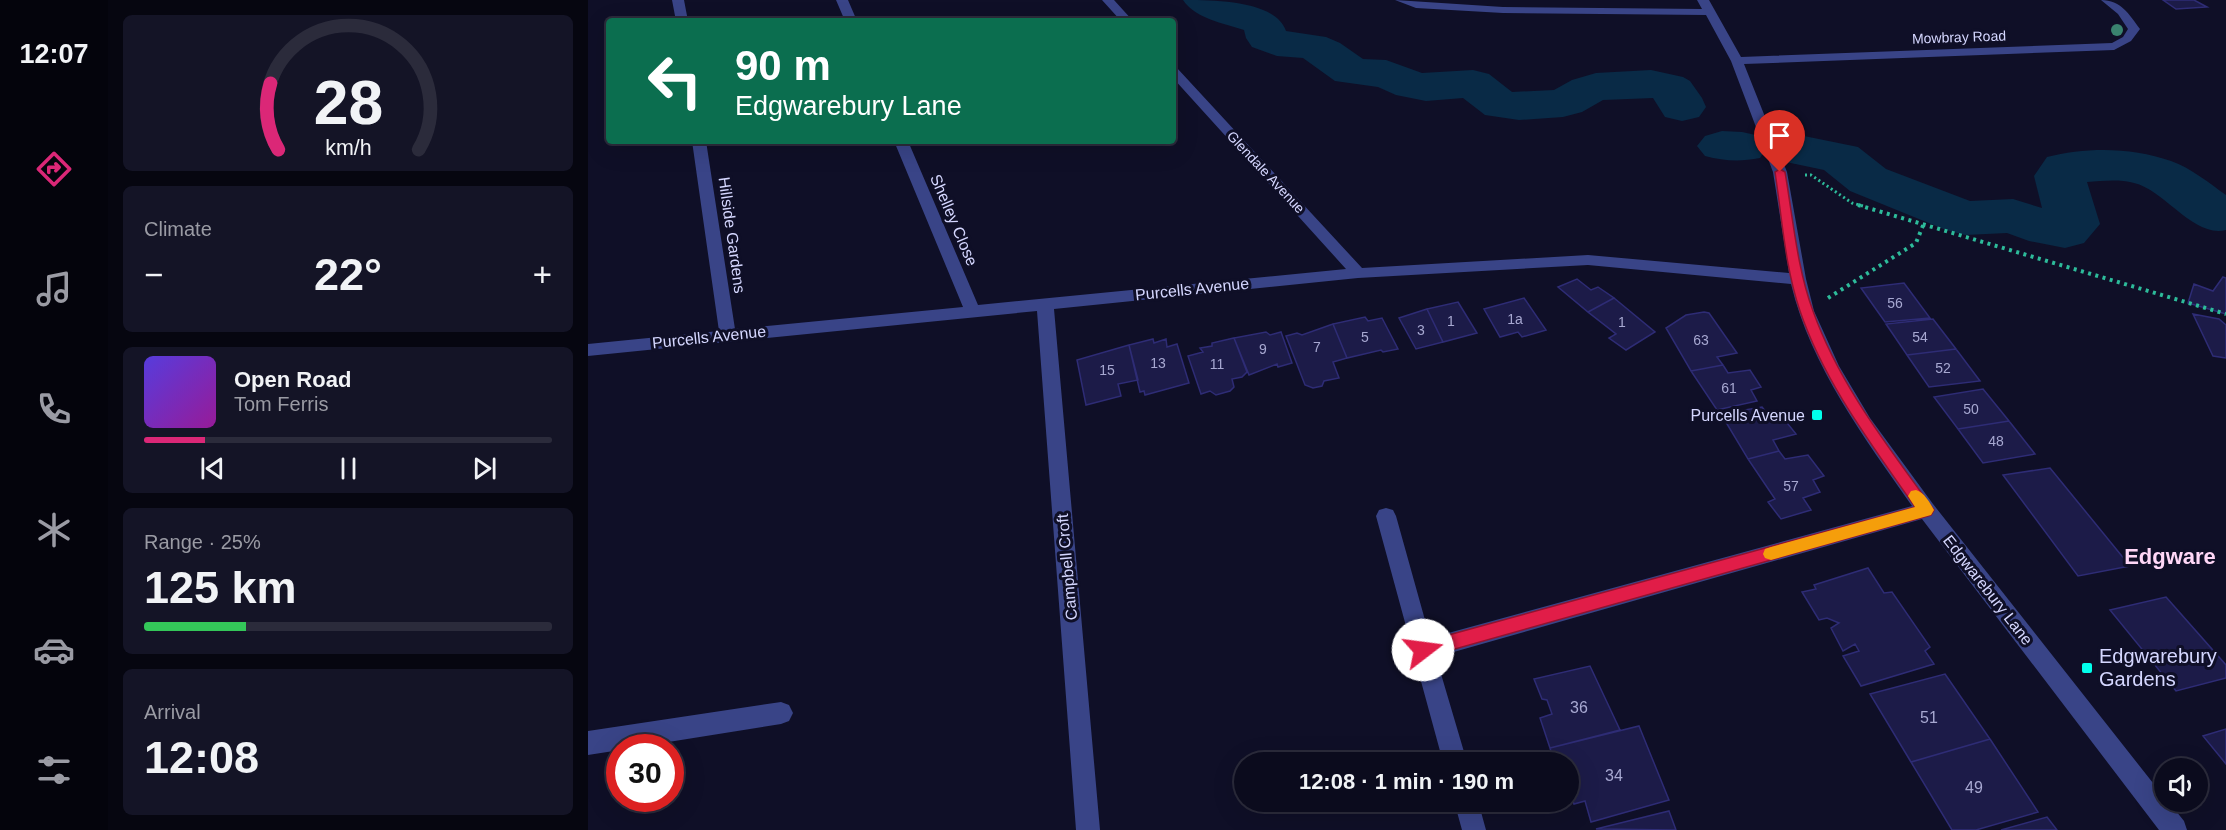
<!DOCTYPE html>
<meta charset="utf-8">
<style>
body{margin:0;font-family:Helvetica,sans-serif;background:#141426;color:#f1f3f6;height:100vh;display:flex;flex-direction:column;font-size:22px;white-space:nowrap}
*{box-sizing:border-box;margin:0}
p{font-size:20px;color:#9a9ba4}
.icon{flex:none;width:33px;height:33px;fill:none;stroke:currentColor;stroke-width:2;stroke-linecap:round;stroke-linejoin:round}
.map{position:relative;flex:1;overflow:hidden}
.details{display:flex;flex-direction:column;gap:15px;padding:15px;background:#060610;width:480px}
.details>*{flex:none}
.guide{position:absolute;left:18px;top:18px;width:570px;height:126px;border-radius:6px;box-shadow:0 6px 24px #0002,0 0 0 2px #2b2b3b;background:#0b6e4f;color:#fff;overflow:hidden}
.tools{position:absolute;left:1566px;top:758px;display:grid;gap:12px}
.tools a{display:grid;place-items:center;width:54px;height:54px;border-radius:50%;background:#0b0b1d;box-shadow:0 6px 24px #0002,0 0 0 2px #2b2b3b;font-size:30px}
.speed{position:absolute;left:18px;top:734px;display:flex;gap:12px;font-size:30px;font-weight:700;text-align:center}
.speed>*{display:grid;place-content:center;width:78px;height:78px;border-radius:50%;background:#0b0b1d;box-shadow:0 6px 24px #0002,0 0 0 2px #2b2b3b;line-height:1}
.speed .limit{border:9px solid #d22;background:#fff;color:#111}
.pin{position:absolute;display:grid;place-items:center;width:51px;height:51px;color:#fff;margin:-62px -26px;border-radius:50% 50% 50% 0;rotate:-45deg;box-shadow:0 0 6px #0007}
.pin .icon{rotate:45deg}
.me{position:absolute;width:66px;margin:-33px;rotate:75deg;stroke-linejoin:round;filter:drop-shadow(0 0 4px #0008)}
.turn{display:flex;align-items:center;gap:21px;height:126px;padding:0 30px;font-size:27px}
.turn .icon{width:78px;height:78px;stroke-width:2.5}
.turn b{display:block;font-size:42px;line-height:51px}
.big{font-size:45px;font-weight:600;line-height:1.1}
.details .widget{flex:1;display:flex;flex-direction:column;justify-content:center;gap:9px;min-width:0;padding:0 21px;border-radius:9px;background:#141426}
.details .dial{align-items:center;gap:0}
.dial svg{height:156px;overflow:visible;fill:none;stroke:#2b2b3b;stroke-width:7;stroke-linecap:round;text-anchor:middle}
.dial text{fill:#f1f3f6;stroke:none}
.song{display:flex;align-items:center;gap:18px}
.cover{width:72px;height:72px;border-radius:9px;background:linear-gradient(135deg,hsl(250 70% 55%),hsl(300 70% 35%))}
.played{height:6px;border-radius:3px;background:linear-gradient(90deg,#db2777 15%,#2b2b3b 15%)}
.keys{display:flex;justify-content:space-around;direction:ltr}
.heat{display:flex;justify-content:space-between;align-items:center;font-size:33px;direction:ltr}
.charge{height:9px;border-radius:4px;background:linear-gradient(90deg,#34c759 25%,#2b2b3b 0)}
.trip{position:absolute;left:646px;top:752px;width:345px;height:60px;border-radius:30px;background:#0b0b1d;box-shadow:0 6px 24px #0002,0 0 0 2px #2b2b3b;font-weight:600;line-height:60px;text-align:center}
main{display:flex;flex:1;min-height:0}
.menu{display:flex;flex-direction:column;width:108px;justify-content:space-around;align-items:center;background:#04040c;color:#9a9ba4}
.menu .icon{width:42px;height:42px}
.menu .active{color:#db2777}
.menu b{font-size:27px;color:#f1f3f6}
.map>svg:first-child{display:block}
.lines{fill:none;stroke-linecap:round;stroke-linejoin:round}
.river{fill:#092a46;fill-rule:evenodd}
.building{fill:#1c1b48;stroke:#2e2c75;stroke-width:1.5}
.path-far1{stroke:#2dbb9a;stroke-width:3;stroke-dasharray:2 3;stroke-linecap:butt}
.path{stroke:#2dbb9a;stroke-width:4;stroke-dasharray:3 4.5;stroke-linecap:butt}
.minor{fill:#394487;fill-rule:evenodd}
.tree{fill:#3a836f}
.route{fill:#e11d48;stroke:#92132f;stroke-width:1.5}
.slow{fill:#f59e0b}
.poi-dot{fill:#01ffec;stroke:#0f0f27;stroke-width:2}
.labels{text-anchor:middle;dominant-baseline:central;stroke-width:6;stroke-linejoin:round;paint-order:stroke}
.far-street-label{font-size:14px;fill:#d5d7ff;stroke:#0f0f27}
.number-label{font-size:14px;fill:#a7a8d1}
.street-label{font-size:16px;fill:#d5d7ff;stroke:#0f0f27}
.poi-label{font-size:16px;fill:#d5d7ff;stroke:#0f0f27;text-anchor:end}
.near-number-label{font-size:16px;fill:#a7a8d1}
.near-poi-label{font-size:20px;fill:#d5d7ff;stroke:#0f0f27;text-anchor:start}
.district-label{font-size:22px;font-weight:bold;fill:#ffd7f7;stroke:#0f0f27}
</style>
<main>
<nav class="menu">
<b>12:07</b>
<svg class="icon active" aria-label="directions" viewBox="0 0 24 24"><path d="M12 3l9 9-9 9-9-9zM9 14v-3h6M13 9l2 2-2 2"/></svg>
<svg class="icon" aria-label="music" viewBox="0 0 24 24"><path d="M9 18V5l10-2v13"/><circle cx="6" cy="18" r="3"/><circle cx="16" cy="16" r="3"/></svg>
<svg class="icon" aria-label="phone" viewBox="0 0 24 24"><path d="M5 4h4l2 5-3 2q2 4 5 5l2-3 5 2v4C11 20 4 13 5 4z"/></svg>
<svg class="icon" aria-label="climate" viewBox="0 0 24 24"><path d="M12 3v18M4 7l16 10M4 17L20 7"/></svg>
<svg class="icon" aria-label="car" viewBox="0 0 24 24"><path d="M5 17H2v-5l4-1 3-4h7l3 4 3 1v5h-3M9 17h6M6 11h13"/><circle cx="7" cy="17" r="2"/><circle cx="17" cy="17" r="2"/></svg>
<svg class="icon" aria-label="filters" viewBox="0 0 24 24"><path d="M4 7h16M4 17h16"/><circle cx="9" cy="7" r="2"/><circle cx="15" cy="17" r="2"/></svg>
</nav>
<section class="details">
<div class="widget dial"><svg viewBox="0 0 100 80">
<path d="M14 69A42 42 0 1 1 86 69"/>
<path d="M14 69A42 42 0 0 1 10 35" stroke="#db2777"/>
<text x="50" y="56" font-size="32" font-weight="700">28</text>
<text x="50" y="72" font-size="11">km/h</text>
</svg></div>
<div class="widget"><p>Climate</p>
<div class="heat"><a>−</a><b class="big">22°</b><a>+</a></div>
</div>
<div class="widget">
<div class="song"><i class="cover"></i><div><b>Open Road</b><p>Tom Ferris</p></div></div>
<div class="played"></div>
<div class="keys"><svg class="icon" aria-label="previous" viewBox="0 0 24 24"><path d="M18 5L8 12l10 7zM5 5v14"/></svg><svg class="icon" aria-label="pause" viewBox="0 0 24 24"><path d="M8 5v14M16 5v14"/></svg><svg class="icon" aria-label="next" viewBox="0 0 24 24"><path d="M6 5l10 7-10 7zM19 5v14"/></svg></div>
</div>
<div class="widget"><p>Range · 25%</p><b class="big">125 km</b><div class="charge"></div></div>
<div class="widget"><p>Arrival</p><b class="big">12:08</b></div>
</section>
<div class="map">
<svg width="1638" height="830" viewBox="0 0 1638 830">
<rect width="100%" height="100%" fill="#0f0f27"/>
<g class="lines">
<path class="river" d="M595 0C624 0 688 0 698 31L738 37 752 43 775 59 798 60 834 73 885 70 901 74 924 92 966 90 984 80 1008 73 1063 70 1095 77 1102 81 1114 98 1118 107 1111 117 1094 121 1077 117 1065 98 1015 100 994 112 975 117 931 120 897 115 875 98 838 101 808 95 790 87 747 81 715 58 689 56 664 47 658 38 656 30C635 23 608 19 595 0Z
M1134 131 1154 132 1172 136 1179 147 1172 158C1152 162 1136 161 1117 156L1109 146 1117 136Z
M1216 136 1270 147 1298 169 1382 201 1425 199 1454 208 1446 176 1459 157C1498 147 1544 147 1583 161 1603 168 1621 183 1638 195V230C1605 238 1577 190 1546 183 1531 179 1514 181 1499 182L1512 224 1496 243 1477 248 1441 241 1419 233 1377 235 1358 230 1262 191 1236 170 1198 162 1191 151 1198 140Z"/>
</g>
<path class="building" d="M1575 0H1606L1619 7 1588 9Z
M1635 277 1638 278V314L1600 303 1606 284 1625 291Z
M989 279 1003 290 1010 287 1026 298 1000 312 970 287Z
M1316 283 1342 318 1297 322 1273 288Z
M936 298 958 330 934 337 930 332 912 337 896 309Z
M1026 298 1067 332 1038 350 1021 338 1028 334 1000 312Z
M870 302 889 333 855 342 839 309Z
M839 309 855 342 828 349 811 318Z
M1116 312 1121 313 1149 353 1129 357 1135 365 1103 371 1078 328 1098 315Z
M1605 314 1631 319 1638 325V358L1625 356Z
M777 317 780 321 794 318 810 349 795 352 793 350 759 358 745 324Z
M1345 319 1368 349 1319 355 1298 324Z
M745 324 759 358 745 362 751 378 736 381 734 386 725 388 717 385 698 336 709 333 714 335Z
M678 332 682 335 693 332 704 363 690 367 689 364 661 375 646 338Z
M646 338 659 372 654 377 644 379 646 387 642 391 628 395 622 391 613 394 600 356 615 352 612 348 624 346V343Z
M565 339 566 343 578 339 579 347 589 344 601 383 557 395 556 391 552 392 541 345Z
M541 345 550 380 530 384 533 396 498 405 489 360Z
M1368 349 1392 381 1341 387 1319 355Z
M1135 365 1140 373 1162 370 1173 387 1163 390 1169 401 1129 410 1103 371Z
M1395 389 1421 421 1370 429 1346 397Z
M1174 407 1182 417 1192 414 1208 434 1185 440 1191 451 1160 459 1133 414Z
M1421 421 1447 454 1395 463 1370 429Z
M1191 451 1197 459 1220 455 1236 476 1225 480 1232 492 1215 498 1223 510 1193 519 1180 502 1187 499 1160 459Z
M1462 468 1542 566 1490 576 1415 475Z
M1280 568 1296 593 1304 592 1342 647 1337 651 1346 664 1273 686 1255 656 1271 651 1267 644 1255 651 1243 628 1251 623 1239 618 1231 620 1214 592 1228 589 1226 585Z
M1578 597 1638 665V678L1588 691 1522 610Z
M1002 666 1032 730 962 748 952 718 964 714 959 700 954 699 946 679Z
M1357 674 1402 739 1323 762 1282 694Z
M1051 726 1081 800 1003 822 997 801 986 804 981 789V762H966L962 748Z
M1638 729V764L1615 736Z
M1402 739 1450 812 1388 830H1364L1323 762Z
M1081 811 1088 830 1008 829Z
M1459 817 1469 830H1413Z"/>
<g class="lines">
<path class="path-far1" d="M1217 175H1223L1264 203 1275 206"/>
<path class="path" d="M1270 205 1638 314
M1240 298 1328 243 1336 223"/>
<path class="minor" d="M84 0H96L100 21H88Z
M248 0H260L269 21H257Z
M514 0H526L545 21H533Z
M807 0 915 7 1114 9 1109 0H1121L1153 57 1524 43 1535 37 1540 29 1530 14 1513 0C1533 0 1541 14 1552 29L1543 41 1526 50 1156 64 1199 172 1218 279 1226 311 1251 366 1282 418 1345 504 1576 797V801H1580L1596 821 1599 830H1571L1334 519 848 657 879 762H855L788 516 791 510 798 508 805 510 808 516 842 638 1324 506C1276 437 1223 367 1203 284L1000 265 770 278 466 309 512 830H488L449 311 0 356V344L131 331 104 141H118L147 329 375 307 306 141H320L390 305 758 269 585 78V67L589 68 774 268 1000 255 1201 273 1185 172 1143 61 1118 15 915 13 828 8Z
M193 702 201 705 205 713 201 721 193 724 49 747H32V750L0 755V731Z
M866 801H890L898 830H874Z"/>
</g>
<circle class="tree" cx="1529" cy="30" r="6"/>
<path class="route" d="M1192 169 1197 172C1205 218 1209 268 1225 311 1251 384 1299 445 1343 506L1346 510 1343 515 835 658 829 656 827 650 829 645 835 642 1327 507C1284 445 1237 384 1212 311 1197 267 1194 218 1187 172Z"/>
<path class="slow" d="M1328 490C1336 492 1342 503 1346 510L1343 515 1183 560 1177 558 1175 554 1177 549 1183 547 1327 507 1320 496 1323 491Z"/>
<g class="poi-dot">
<rect x="1223" y="409" width="12" height="12" rx="3"/>
<rect x="1493" y="662" width="12" height="12" rx="3"/>
</g>
<g class="labels">
<g class="far-street-label">
<text transform="translate(1371 37) rotate(-2)">Mowbray Road</text>
<text transform="translate(678 172) rotate(47)">Glendale Avenue</text>
</g>
<g class="number-label">
<text x="1307" y="303">56</text>
<text x="927" y="319">1a</text>
<text x="863" y="321">1</text>
<text x="1034" y="322">1</text>
<text x="833" y="330">3</text>
<text x="777" y="337">5</text>
<text x="1332" y="337">54</text>
<text x="1113" y="340">63</text>
<text x="729" y="347">7</text>
<text x="675" y="349">9</text>
<text x="570" y="363">13</text>
<text x="629" y="364">11</text>
<text x="1355" y="368">52</text>
<text x="519" y="370">15</text>
<text x="1141" y="388">61</text>
<text x="1383" y="409">50</text>
<text x="1408" y="441">48</text>
<text x="1203" y="486">57</text>
</g>
<g class="street-label">
<text transform="translate(366 220) rotate(67)">Shelley Close</text>
<text transform="translate(144 235) rotate(82)">Hillside Gardens</text>
<text transform="translate(604 289) rotate(-6)">Purcells Avenue</text>
<text transform="translate(121 337) rotate(-6)">Purcells Avenue</text>
<text transform="translate(479 567) rotate(-95)">Campbell Croft</text>
<text transform="translate(1400 590) rotate(52)">Edgwarebury Lane</text>
</g>
<g class="poi-label">
<text x="1217" y="415">Purcells Avenue</text>
</g>
<g class="near-number-label">
<text x="991" y="707">36</text>
<text x="1341" y="717">51</text>
<text x="1026" y="775">34</text>
<text x="1386" y="787">49</text>
</g>
<g class="near-poi-label">
<text x="1511" y="656">Edgwarebury<tspan x="1511" dy="23">Gardens</tspan></text>
</g>
<g class="district-label">
<text x="1582" y="556">Edgware</text>
</g>
</g>
</svg>
<div class="tools">
<a><svg class="icon" aria-label="sound" viewBox="0 0 24 24"><path d="M4 9h4l5-4v14l-5-4H4zM17 9q2 3 0 6"/></svg></a>
</div>
<div class="speed"><div class="limit">30</div></div>
<div class="pin" style="left:1192px;top:172px;background:#d93025"><svg class="icon" aria-label="arrive" viewBox="0 0 24 24"><path d="M6 21V4h12l-3 4 3 4H6"/></svg></div>
<svg class="me" style="left:835px;top:650px" viewBox="-20 -20 40 40"><circle r="19" fill="#fff"/><path d="M0-13L10 11 0 6-10 11z" fill="#e11d48"/></svg>
<div class="trip">12:08 · 1 min · 190 m</div>
<div class="guide">
<div class="turn"><svg class="icon" aria-label="left" viewBox="0 0 24 24"><path d="M17 20v-9H6M10 6l-5 5 5 5"/></svg><div><b>90 m</b>Edgwarebury Lane</div></div>
</div>
</div>
</main>
